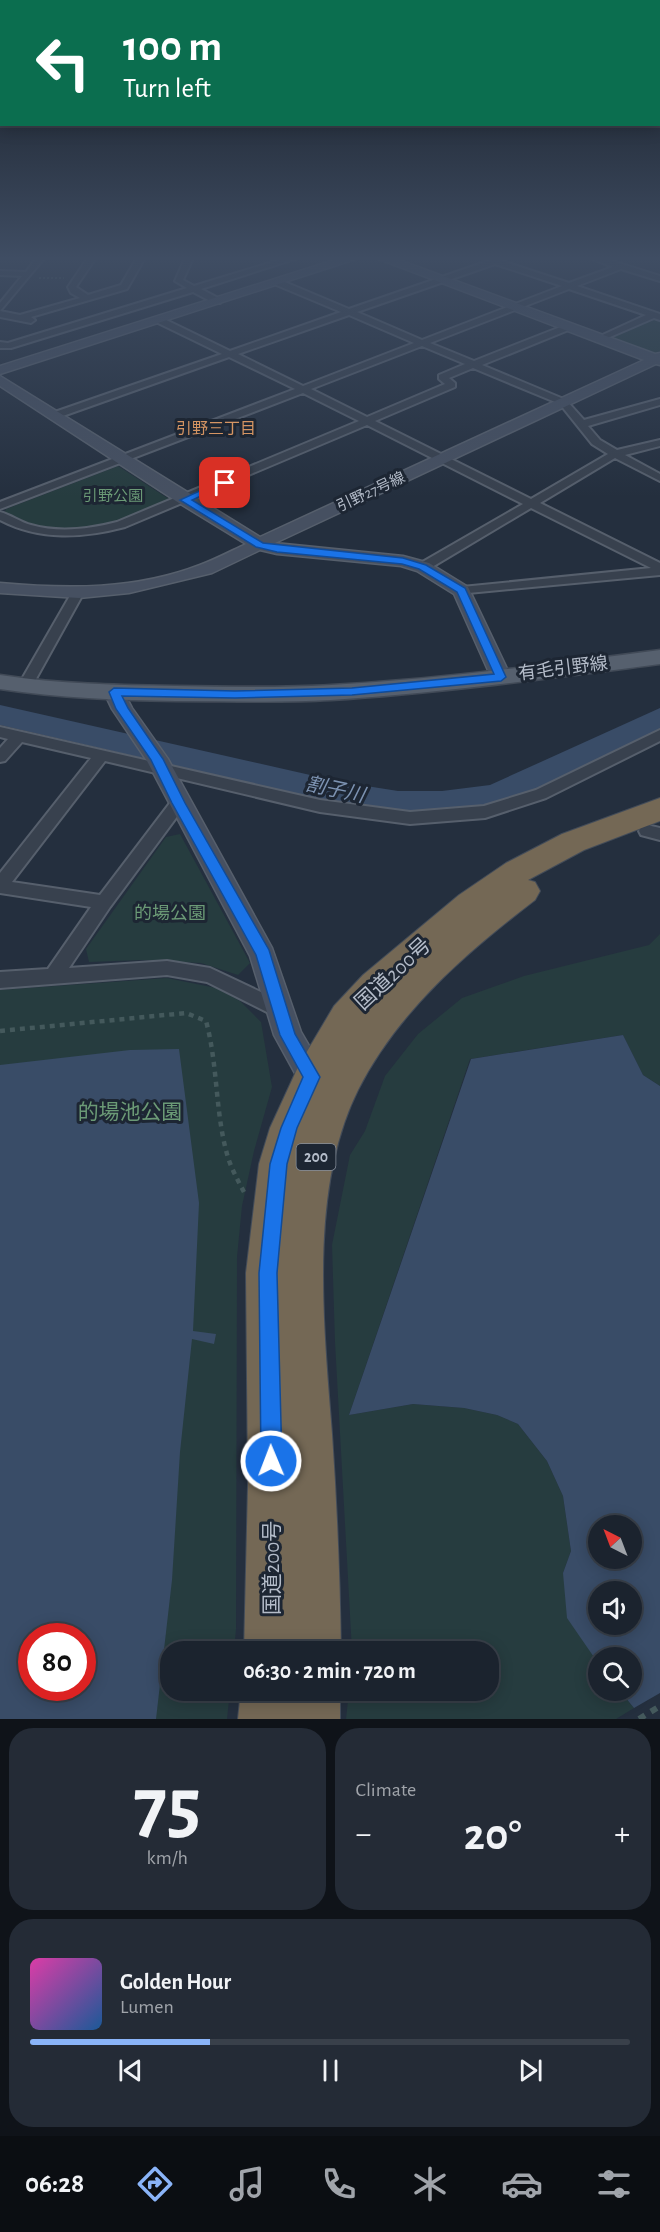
<!DOCTYPE html>
<meta charset="utf-8">
<style>
body{margin:0;font-family:"Alegreya Sans","Noto Sans JP",sans-serif;background:#242b36;color:#f1f3f6;height:100vh;display:flex;flex-direction:column;font-size:22px;white-space:nowrap}
*{box-sizing:border-box;margin:0}
p{font-size:20px;color:#a0a4aa}
.icon{flex:none;width:33px;height:33px;fill:none;stroke:currentColor;stroke-width:2;stroke-linecap:round;stroke-linejoin:round}
.map{position:relative;height:1719px;overflow:hidden}
.details{display:flex;flex-direction:column;gap:9px;padding:9px;background:#0f1319;flex:1}
.details>*{flex:none}
.hud{position:absolute;left:0px;top:0px;width:660px;height:126px;box-shadow:0 3px 15px #0003,0 0 0 2px #39404a;background:#0b6e4f;color:#fff;overflow:hidden}
.needle{width:39px;rotate:318deg}
.controls{position:absolute;left:588px;top:1515px;display:grid;gap:12px}
.controls a{display:grid;place-items:center;width:54px;height:54px;border-radius:50%;background:#1b232e;box-shadow:0 3px 15px #0003,0 0 0 2px #39404a;font-size:30px}
.speed{position:absolute;left:18px;top:1623px;display:flex;gap:12px;font-size:30px;font-weight:700;text-align:center}
.speed>*{display:grid;place-content:center;width:78px;height:78px;border-radius:50%;background:#1b232e;box-shadow:0 3px 15px #0003,0 0 0 2px #39404a;line-height:1}
.speed .limit{border:9px solid #d22;background:#fff;color:#111}
.pin{position:absolute;display:grid;place-items:center;width:51px;height:51px;color:#fff;margin:-26px;border-radius:12px;box-shadow:0 3px 9px #0006}
.me{position:absolute;width:66px;margin:-33px;rotate:359deg;stroke-linejoin:round;filter:drop-shadow(0 0 4px #0008)}
.turn{display:flex;align-items:center;gap:21px;height:126px;padding:0 24px;font-size:27px}
.turn .icon{width:78px;height:78px;stroke-width:2.5}
.turn b{display:block;font-size:42px;line-height:51px}
.big{font-size:45px;font-weight:700;line-height:1.1}
.details .tile{flex:1;display:flex;flex-direction:column;justify-content:center;gap:9px;min-width:0;padding:0 21px;border-radius:24px;background:#242b36}
.details .dial{align-items:center;gap:0}
.dial b{font-size:78px;line-height:1}
.song{display:flex;align-items:center;gap:18px}
.cover{width:72px;height:72px;border-radius:9px;background:linear-gradient(135deg,hsl(320 70% 55%),hsl(210 70% 35%))}
.played{height:6px;border-radius:3px;background:linear-gradient(90deg,#8ab4f8 30%,#39404a 30%)}
.keys{display:flex;justify-content:space-around;direction:ltr}
.heat{display:flex;justify-content:space-between;align-items:center;font-size:33px;direction:ltr}
.details .tiles{flex:1;display:grid;gap:9px;grid-template-columns:1fr 1fr}
.tile:last-child{grid-column:span 2}
.trip{position:absolute;left:160px;top:1641px;width:339px;height:60px;border-radius:24px;background:#1b232e;box-shadow:0 3px 15px #0003,0 0 0 2px #39404a;font-weight:700;line-height:60px;text-align:center}
.tabs{display:flex;height:96px;justify-content:space-around;align-items:center;background:#0b0e12;color:#a0a4aa}
.tabs .icon{width:42px;height:42px}
.tabs .active{color:#8ab4f8}
.tabs b{font-size:27px;color:#f1f3f6}
.map>svg:first-child{display:block}
.green{fill:#263c3f;fill-rule:evenodd}
.water{fill:#394c67;fill-rule:evenodd}
.lines{fill:none;stroke-linecap:round;stroke-linejoin:round}
.river{fill:#394c67;fill-rule:evenodd}
.street-casing{stroke:#565f6c;stroke-width:4}
.secondary-casing{stroke:#565f6c;stroke-width:3}
.primary-casing{stroke:#414a57;stroke-width:3}
.highway-casing{stroke:#434c59;stroke-width:2}
.path-far2{stroke:#44595c;stroke-width:2;stroke-dasharray:2 2;stroke-linecap:butt}
.path-far1{stroke:#44595c;stroke-width:4.5;stroke-dasharray:5 5;stroke-linecap:butt}
.path{stroke:#44595c;stroke-width:6;stroke-dasharray:7 7;stroke-linecap:butt}
.street{fill:#38414e;fill-rule:evenodd}
.secondary{fill:#465061;fill-rule:evenodd}
.primary{fill:#56606e;fill-rule:evenodd}
.highway{fill:#746855;fill-rule:evenodd}
.route{fill:#1a73e8;stroke:#114b97;stroke-width:1.5}
.labels{text-anchor:middle;dominant-baseline:central;stroke-width:6;stroke-linejoin:round;paint-order:stroke}
.far-street-label{font-size:15px;fill:#b4bcc9;stroke:#1d2633}
.far-park-label{font-size:15px;fill:#6b9a76;stroke:#1d2633}
.far-neighbourhood-label{font-size:16px;fill:#d59563;stroke:#1d2633}
.shield{fill:#1d2633;stroke:#878f9c;stroke-width:1.5}
.shield-label{font-size:16px;font-weight:bold;fill:#b4bcc9}
.street-label{font-size:18px;fill:#b4bcc9;stroke:#1d2633}
.park-label{font-size:18px;fill:#6b9a76;stroke:#1d2633}
.water-label{font-size:20px;font-style:italic;fill:#7c92b1;stroke:#1d2633}
.near-street-label{font-size:21px;fill:#b4bcc9;stroke:#1d2633}
.near-park-label{font-size:21px;fill:#6b9a76;stroke:#1d2633}
</style>
<div class="map">
<svg width="660" height="1719" viewBox="0 0 660 1719">
<rect width="100%" height="100%" fill="#242f3e"/>
<path class="green" d="M654 319 660 321V351L655 353 612 337Z
M118 466 172 501C116 523 62 545 5 512L6 509Z
M180 834 250 963 238 975 201 963 142 960 89 962 86 949 166 837Z
M660 934V1086L643 1075 623 1035 470 1059 349 1415 413 1404 464 1408 497 1415 518 1424 547 1461 563 1496 571 1551 563 1573 594 1658 598 1663V1690L620 1691 634 1708 616 1719H346L349 1691 489 1690V1652L352 1651 335 1342 332 1245 350 1155 365 1131 385 1076 418 1034 462 998 524 976 649 945Z
M167 978 216 988 240 1001 261 1022 272 1087 254 1151 242 1206 237 1257 236 1629 234 1651 171 1652V1690L230 1691 227 1719H0V990ZM32 1636H82V1688H32Z"/>
<path class="water" d="M623 1035 643 1075 660 1086V1693L634 1708 620 1691 632 1690V1658H598V1663L567 1618 563 1573 571 1551 563 1496 547 1461 518 1424 497 1415 464 1408 413 1404 349 1415 471 1059ZM598 1526H632V1558H598ZM598 1592H632V1624H598Z
M179 1049 199 1203 193 1331 216 1334 214 1344 192 1339 180 1452 172 1580 156 1719H0V1065L130 1050ZM32 1636H82V1688H32Z"/>
<g class="lines">
<path class="river" d="M0 705 341 782 398 791H442L490 785 660 708V730L508 803 496 806 442 815H398L341 804 0 725Z"/>
<defs>
<path id="street" d="M38 256H46L0 311 20 315 80 298 71 293 68 287 89 256H97L76 287 88 295 121 285 138 256H146L127 289 31 317 35 320 31 323 0 317V303L22 276 0 275V271L26 272Z
M186 256H194L183 280 194 286 292 256H304L201 289 220 299V303H214L193 292 11 348H0V342L8 343 187 288 175 281Z
M490 256H498L499 260 569 283 613 267 584 256H596L660 276V281L621 269 577 286 660 314V320L654 318 603 340 596 338 646 315 569 289 430 343 474 361 568 324 571 325V329L482 365 566 400 584 420 660 399V405L588 426 600 440 617 450 660 440V446L625 455 660 474V481L615 458 540 503 660 563V575L458 594 456 591 462 587 651 568 531 508 427 570H419V564L523 504 367 425 125 527C83 538 40 541 0 520V512C11 515 20 522 31 525 59 533 90 529 117 522L359 421 303 393 0 509V502L295 389 229 357 60 417H52V413L222 354 156 322V318H162L230 351 341 312 274 284V280H280L349 309 491 260ZM495 264 562 286 422 340 357 312ZM349 315 414 343 303 386 238 354ZM422 346 465 364 439 375V379L445 384 367 417 311 389ZM473 368 560 404 592 444 608 454 531 499 375 421 455 387V383L449 378Z
M77 590 83 594 32 686 25 690 20 689 18 686 71 594Z
M0 727 320 800 410 812 484 806 536 790 660 730V741L546 798 485 818 410 824 320 812 105 761 12 882 100 895 173 799H185L187 803 110 907 69 968 167 961 210 968 288 1005 290 1011 288 1017 281 1019 207 982 167 975 0 988V972L48 969 91 907 0 893V873L91 758 22 742 5 761 0 762V748L8 739 0 737Z
M647 825 660 828V840L641 835 639 831 641 827Z"/>
<path id="secondary" d="M347 256H365L0 374V366Z
M371 256H388L655 354 660 353V365L656 364 275 543 403 556 429 563 468 587 511 677 508 681 501 683 494 681 491 677 454 594 417 571 401 566 277 554 260 550 212 573 129 593 79 598 0 593V583C67 589 136 590 200 565 216 559 231 551 246 544L179 503 0 386V376L260 537 644 360Z
M114 686 121 687 132 708 168 759 272 948 301 1032 322 1068 334 1072 338 1081 334 1090 324 1094 302 1086 274 1035 250 956 147 761 112 709 104 692 107 687Z"/>
<path id="primary" d="M660 650V664C551 678 441 693 331 700 279 703 228 701 176 701 117 700 59 698 0 689V675C59 684 117 685 176 686 228 687 279 688 331 685 441 679 551 664 660 650Z"/>
<path id="highway" d="M660 798V821L584 850 528 880 535 882 540 891 535 900C466 953 398 1011 358 1090 308 1190 324 1327 332 1434 337 1507 340 1579 341 1652H244L248 1485 246 1273 259 1164 270 1128 299 1065 334 1006 363 975 459 895 506 863 562 834Z
M241 1690H340V1719H238Z"/>
</defs>
<use href="#street" class="street-casing"/>
<use href="#secondary" class="secondary-casing"/>
<use href="#primary" class="primary-casing"/>
<use href="#highway" class="highway-casing"/>
<path class="path-far2" d="M39 278H64"/>
<path class="path-far1" d="M0 1031 186 1013 206 1021C218 1065 215 1111 227 1154 231 1169 239 1182 246 1196"/>
<path class="path" d="M639 1719 660 1706"/>
<use href="#street" class="street"/>
<use href="#secondary" class="secondary"/>
<use href="#primary" class="primary"/>
<use href="#highway" class="highway"/>
</g>
<linearGradient id="sky" x2="0" y2="1"><stop stop-color="#141a22"/><stop offset="0.52" stop-color="#3f4d63"/><stop offset="1" stop-color="#3f4d63" stop-opacity="0"/></linearGradient>
<rect width="660" height="497" fill="url(#sky)"/>
<path class="route" d="M221 481 229 483 192 500 263 543 403 558 426 565 465 588 506 677 501 681 352 695 235 698 122 696 128 708 163 759 185 803 269 950 295 1034 320 1077 297 1128 287 1164 277 1273 282 1461 279 1469 271 1472 264 1469 261 1461 259 1273 270 1164 281 1128 303 1077 280 1035 256 955 172 803 151 760 116 709 109 692 114 688 235 691 352 688 494 674 457 592 419 569 402 564 277 552 256 547 180 500Z"/>
<g class="labels">
<g class="far-street-label">
<text transform="translate(371 492) rotate(-25)">引野27号線</text>
</g>
<g class="far-park-label">
<text x="113" y="496">引野公園</text>
</g>
<g class="far-neighbourhood-label">
<text x="216" y="429">引野三丁目</text>
</g>
<rect class="shield" x="296.5" y="1144" width="39" height="26" rx="4.5"/>
<g class="shield-label">
<text x="316" y="1157">200</text>
</g>
<g class="street-label">
<text transform="translate(563 669) rotate(-7)">有毛引野線</text>
</g>
<g class="park-label">
<text x="170" y="914">的場公園</text>
</g>
<g class="water-label">
<text transform="translate(335 790) rotate(12)">割子川</text>
</g>
<g class="near-street-label">
<text transform="translate(393 974) rotate(-43)">国道200号</text>
<text transform="translate(272 1568) rotate(-90)">国道200号</text>
</g>
<g class="near-park-label">
<text x="130" y="1112">的場池公園</text>
</g>
</g>
</svg>
<div class="controls">
<a><svg class="needle" viewBox="-14 -14 28 28"><path d="M0-13l5 13h-10z" fill="#e53935"/><path d="M0 13l5-13h-10z" fill="#a0a4aa"/></svg></a>
<a><svg class="icon" aria-label="sound" viewBox="0 0 24 24"><path d="M4 9h4l5-4v14l-5-4H4zM17 9q2 3 0 6"/></svg></a>
<a><svg class="icon" aria-label="search" viewBox="0 0 24 24"><circle cx="10" cy="10" r="6"/><path d="M15 15l6 6"/></svg></a>
</div>
<div class="speed"><div class="limit">80</div></div>
<div class="pin" style="left:225px;top:483px;background:#d93025"><svg class="icon" aria-label="arrive" viewBox="0 0 24 24"><path d="M6 21V4h12l-3 4 3 4H6"/></svg></div>
<svg class="me" style="left:271px;top:1461px" viewBox="-20 -20 40 40"><circle r="17" fill="#1a73e8" stroke="#fff" stroke-width="3"/><path d="M0-11L8 9 0 5-8 9z" fill="#fff"/></svg>
<div class="trip">06:30 · 2 min · 720 m</div>
<div class="hud">
<div class="turn"><svg class="icon" aria-label="left" viewBox="0 0 24 24"><path d="M17 20v-9H6M10 6l-5 5 5 5"/></svg><div><b>100 m</b>Turn left</div></div>
</div>
</div>
<section class="details">
<div class="tiles">
<div class="tile dial"><b>75</b><p>km/h</p></div>
<div class="tile"><p>Climate</p>
<div class="heat"><a>−</a><b class="big">20°</b><a>+</a></div>
</div>
<div class="tile">
<div class="song"><i class="cover"></i><div><b>Golden Hour</b><p>Lumen</p></div></div>
<div class="played"></div>
<div class="keys"><svg class="icon" aria-label="previous" viewBox="0 0 24 24"><path d="M18 5L8 12l10 7zM5 5v14"/></svg><svg class="icon" aria-label="pause" viewBox="0 0 24 24"><path d="M8 5v14M16 5v14"/></svg><svg class="icon" aria-label="next" viewBox="0 0 24 24"><path d="M6 5l10 7-10 7zM19 5v14"/></svg></div>
</div>
</div>
</section>
<nav class="tabs">
<b>06:28</b>
<svg class="icon active" aria-label="directions" viewBox="0 0 24 24"><path d="M12 3l9 9-9 9-9-9zM9 14v-3h6M13 9l2 2-2 2"/></svg>
<svg class="icon" aria-label="music" viewBox="0 0 24 24"><path d="M9 18V5l10-2v13"/><circle cx="6" cy="18" r="3"/><circle cx="16" cy="16" r="3"/></svg>
<svg class="icon" aria-label="phone" viewBox="0 0 24 24"><path d="M5 4h4l2 5-3 2q2 4 5 5l2-3 5 2v4C11 20 4 13 5 4z"/></svg>
<svg class="icon" aria-label="climate" viewBox="0 0 24 24"><path d="M12 3v18M4 7l16 10M4 17L20 7"/></svg>
<svg class="icon" aria-label="car" viewBox="0 0 24 24"><path d="M5 17H2v-5l4-1 3-4h7l3 4 3 1v5h-3M9 17h6M6 11h13"/><circle cx="7" cy="17" r="2"/><circle cx="17" cy="17" r="2"/></svg>
<svg class="icon" aria-label="filters" viewBox="0 0 24 24"><path d="M4 7h16M4 17h16"/><circle cx="9" cy="7" r="2"/><circle cx="15" cy="17" r="2"/></svg>
</nav>
